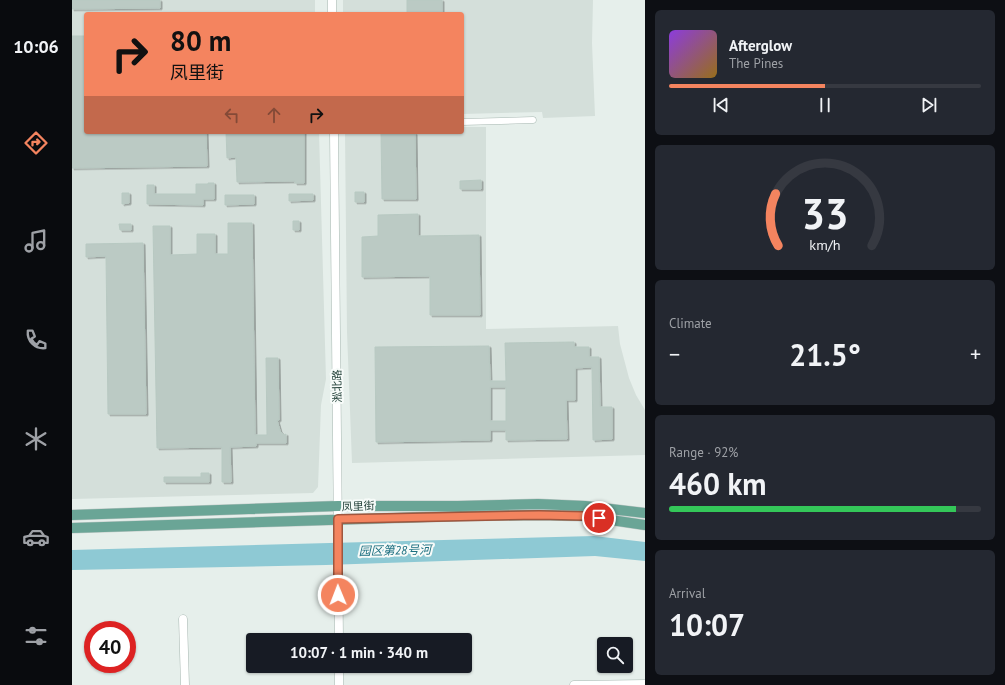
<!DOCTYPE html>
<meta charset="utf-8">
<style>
body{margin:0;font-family:"PT Sans","Noto Sans SC",sans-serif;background:#242831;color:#f1f3f6;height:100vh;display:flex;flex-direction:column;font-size:15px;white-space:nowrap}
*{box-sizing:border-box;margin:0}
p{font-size:13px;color:#9ea1a6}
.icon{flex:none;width:22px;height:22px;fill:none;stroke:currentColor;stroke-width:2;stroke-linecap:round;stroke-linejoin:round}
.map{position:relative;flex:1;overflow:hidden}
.sheet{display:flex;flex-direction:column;gap:10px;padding:10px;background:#0d0f14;width:360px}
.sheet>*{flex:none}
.guide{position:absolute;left:12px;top:12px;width:380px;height:122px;border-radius:4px;box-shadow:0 1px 3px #0004;background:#f4845f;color:#111;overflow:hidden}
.buttons{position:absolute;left:525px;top:637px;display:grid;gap:8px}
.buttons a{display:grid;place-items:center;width:36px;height:36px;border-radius:4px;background:#171b24;box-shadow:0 1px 3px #0004;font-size:20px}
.speed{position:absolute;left:12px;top:621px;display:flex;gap:8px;font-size:20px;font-weight:700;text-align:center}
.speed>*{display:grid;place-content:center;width:52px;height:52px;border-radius:50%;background:#171b24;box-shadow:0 1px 3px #0004;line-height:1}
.speed .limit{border:6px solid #d22;background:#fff;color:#111}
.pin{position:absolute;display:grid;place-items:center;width:34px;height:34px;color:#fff;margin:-17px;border:2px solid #fff;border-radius:50%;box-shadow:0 1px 4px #0007}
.me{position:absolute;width:44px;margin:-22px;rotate:359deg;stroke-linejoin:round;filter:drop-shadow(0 0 3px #0008)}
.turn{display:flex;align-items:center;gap:14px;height:84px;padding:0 20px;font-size:18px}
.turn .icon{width:52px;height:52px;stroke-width:2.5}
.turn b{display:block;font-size:28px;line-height:34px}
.lanes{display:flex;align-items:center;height:38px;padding:0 20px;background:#0003;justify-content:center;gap:20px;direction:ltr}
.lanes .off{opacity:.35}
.big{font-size:30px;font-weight:700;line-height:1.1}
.sheet .tile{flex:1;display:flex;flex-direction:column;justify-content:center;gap:6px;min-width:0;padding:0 14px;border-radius:6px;background:#242831}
.sheet .dial{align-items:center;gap:0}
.dial svg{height:104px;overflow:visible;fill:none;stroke:#363941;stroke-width:7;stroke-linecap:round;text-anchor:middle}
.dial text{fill:#f1f3f6;stroke:none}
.song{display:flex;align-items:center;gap:12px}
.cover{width:48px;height:48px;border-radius:6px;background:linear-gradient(135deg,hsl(270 70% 55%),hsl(40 70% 35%))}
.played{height:4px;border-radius:2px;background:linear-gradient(90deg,#f4845f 50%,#363941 50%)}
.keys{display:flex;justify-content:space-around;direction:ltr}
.heat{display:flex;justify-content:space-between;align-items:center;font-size:22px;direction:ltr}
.charge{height:6px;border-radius:3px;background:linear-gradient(90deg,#34c759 92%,#363941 0)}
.trip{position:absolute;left:174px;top:633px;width:226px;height:40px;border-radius:4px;background:#171b24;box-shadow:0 1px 3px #0004;font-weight:700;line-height:40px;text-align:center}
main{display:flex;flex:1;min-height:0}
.tab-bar{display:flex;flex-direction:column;width:72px;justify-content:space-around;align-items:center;background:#090b0e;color:#9ea1a6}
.tab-bar .icon{width:28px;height:28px}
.tab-bar .current{color:#f4845f}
.tab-bar b{font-size:18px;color:#f1f3f6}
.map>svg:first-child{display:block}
.built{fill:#d4dfda}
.water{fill:#8ec9d4}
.building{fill:#bbcac4;stroke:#b8c9c2;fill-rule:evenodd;filter:url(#shadow)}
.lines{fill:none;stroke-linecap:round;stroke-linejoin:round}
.minor-casing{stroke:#a8b8b2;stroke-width:7}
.tertiary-casing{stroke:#a8b8b2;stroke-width:9}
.primary-casing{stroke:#c2cac8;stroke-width:11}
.minor{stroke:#fff;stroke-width:6}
.tertiary{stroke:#fff;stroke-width:8}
.primary{stroke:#6aa596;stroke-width:10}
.route-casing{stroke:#9f563e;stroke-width:10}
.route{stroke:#f4845f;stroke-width:7}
.labels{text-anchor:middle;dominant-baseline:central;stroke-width:4;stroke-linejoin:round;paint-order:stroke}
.street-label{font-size:11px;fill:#24423a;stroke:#f7fbf9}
.water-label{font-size:12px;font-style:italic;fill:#1c6f80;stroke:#f7fbf9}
</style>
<main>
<nav class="tab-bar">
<b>10:06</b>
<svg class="icon current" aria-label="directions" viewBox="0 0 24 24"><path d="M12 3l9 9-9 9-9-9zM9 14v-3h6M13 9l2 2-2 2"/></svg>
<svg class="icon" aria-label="music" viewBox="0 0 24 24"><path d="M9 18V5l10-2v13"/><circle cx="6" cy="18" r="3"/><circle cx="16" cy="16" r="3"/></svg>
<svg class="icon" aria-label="phone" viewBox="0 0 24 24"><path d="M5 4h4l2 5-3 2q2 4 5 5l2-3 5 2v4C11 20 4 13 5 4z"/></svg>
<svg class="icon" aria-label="climate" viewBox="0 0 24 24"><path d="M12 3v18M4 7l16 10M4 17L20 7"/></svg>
<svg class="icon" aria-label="car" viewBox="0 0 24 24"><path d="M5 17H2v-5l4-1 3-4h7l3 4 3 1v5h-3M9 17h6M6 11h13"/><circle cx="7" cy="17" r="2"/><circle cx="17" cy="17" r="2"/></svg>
<svg class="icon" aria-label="filters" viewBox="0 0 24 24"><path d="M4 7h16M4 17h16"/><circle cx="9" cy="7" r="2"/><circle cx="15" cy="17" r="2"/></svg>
</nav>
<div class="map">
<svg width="573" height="685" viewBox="0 0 573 685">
<defs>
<filter id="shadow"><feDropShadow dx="2" dy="1.5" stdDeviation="0" flood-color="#0004"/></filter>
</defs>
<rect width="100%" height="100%" fill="#e6efeb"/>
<path class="built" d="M0 0H243V14H14V132H247L254 379 249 405 246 487 241 493 0 499Z
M271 0H521L520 43 523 116 471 118 470 112 390 114V14H271Z
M390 127H414V329L546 326 548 344 557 378 564 395 573 410V455L280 463 275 332 273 132H390Z"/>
<path class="water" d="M522 536 573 542V561L523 556 254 565 0 570V550Z"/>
<path class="building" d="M0 0H88V8L0 9Z
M335 0H370V14H335Z
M0 36H14V132H134L135 166 0 168Z
M154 132H232V183H223V181L165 182 164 157 155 158Z
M309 133H343L344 199H310Z
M409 180V189H388V181Z
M136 183H142V199H131V205L75 204V185H82V194H124V184H136Z
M283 192H292V202H283Z
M50 193H57V203L50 204Z
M217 194H241V200L217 201Z
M153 195H182V204L153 205Z
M346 214V236L407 235 408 315H358V276L290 277V237L306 236V215Z
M221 221H227V230H221Z
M156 223H180L183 435H195L194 358H206L207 420H205L208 431 212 435 214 434V443H184V446L158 447 159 482H150V447L85 448 81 226H98V255L125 254V234H143V254H156Z
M47 224H59V230H48Z
M71 243 74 414H36L34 256 14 257V244Z
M502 342V347H517V357H527L528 407H540V439L521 440 520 367 503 368V400H494L495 439 434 440V430H418V440L304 442 303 347 417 346 418 381H434L433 343ZM418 387H434V421H418Z
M129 473H137V482H92V477H129Z"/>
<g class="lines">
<defs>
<path id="minor" d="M390 122 461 120"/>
<path id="tertiary" d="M260 0V14
M262 132 267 640
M111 619 113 685
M267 666V685
M502 685 573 684"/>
<path id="primary" d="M0 515 266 506H386L466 504 513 506 573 513
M0 528 388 516 467 515 512 516 573 525"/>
</defs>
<use href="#minor" class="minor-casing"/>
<use href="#tertiary" class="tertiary-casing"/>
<use href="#primary" class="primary-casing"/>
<use href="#minor" class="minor"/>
<use href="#tertiary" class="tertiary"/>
<use href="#primary" class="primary"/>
</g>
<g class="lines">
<defs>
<path id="route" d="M266 595V519L467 515 512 516 527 518"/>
</defs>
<use href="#route" class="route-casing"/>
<use href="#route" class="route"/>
</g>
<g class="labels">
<g class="street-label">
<text transform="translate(265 386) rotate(-91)">淞北路</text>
<text transform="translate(286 506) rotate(-2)">凤里街</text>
</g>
<g class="water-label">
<text transform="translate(323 550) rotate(-1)">园区第28号河</text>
</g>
</g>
</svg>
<div class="buttons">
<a><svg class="icon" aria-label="search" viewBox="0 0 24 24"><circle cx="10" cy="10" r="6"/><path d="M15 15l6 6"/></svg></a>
</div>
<div class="speed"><div class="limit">40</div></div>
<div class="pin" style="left:527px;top:518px;background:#d93025"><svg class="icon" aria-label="arrive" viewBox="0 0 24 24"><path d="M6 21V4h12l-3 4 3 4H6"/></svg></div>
<svg class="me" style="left:266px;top:595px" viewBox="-20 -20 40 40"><circle r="17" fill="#f4845f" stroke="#fff" stroke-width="3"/><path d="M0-11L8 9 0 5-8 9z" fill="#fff"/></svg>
<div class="trip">10:07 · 1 min · 340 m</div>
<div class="guide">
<div class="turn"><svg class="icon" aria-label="right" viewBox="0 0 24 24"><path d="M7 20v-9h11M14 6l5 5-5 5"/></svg><div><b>80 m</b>凤里街</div></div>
<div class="lanes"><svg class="icon off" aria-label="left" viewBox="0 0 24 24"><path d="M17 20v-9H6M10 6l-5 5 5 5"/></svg><svg class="icon off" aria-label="ahead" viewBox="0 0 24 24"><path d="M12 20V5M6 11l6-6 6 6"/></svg><svg class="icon" aria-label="right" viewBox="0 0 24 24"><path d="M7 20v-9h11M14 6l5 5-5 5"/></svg></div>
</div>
</div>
<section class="sheet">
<div class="tile">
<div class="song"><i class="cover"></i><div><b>Afterglow</b><p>The Pines</p></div></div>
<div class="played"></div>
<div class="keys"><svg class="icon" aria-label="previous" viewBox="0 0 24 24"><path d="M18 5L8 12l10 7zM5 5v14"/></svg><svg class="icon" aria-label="pause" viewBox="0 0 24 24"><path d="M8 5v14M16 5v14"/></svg><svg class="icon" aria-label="next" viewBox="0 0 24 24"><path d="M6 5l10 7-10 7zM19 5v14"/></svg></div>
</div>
<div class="tile dial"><svg viewBox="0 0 100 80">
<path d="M14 69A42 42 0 1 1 86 69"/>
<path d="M14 69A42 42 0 0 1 12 29" stroke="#f4845f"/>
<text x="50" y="56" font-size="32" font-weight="700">33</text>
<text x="50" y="72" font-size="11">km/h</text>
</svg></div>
<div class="tile"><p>Climate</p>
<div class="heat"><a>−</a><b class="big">21.5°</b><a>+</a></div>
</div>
<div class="tile"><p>Range · 92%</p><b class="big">460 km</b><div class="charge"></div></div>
<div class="tile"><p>Arrival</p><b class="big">10:07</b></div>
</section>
</main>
